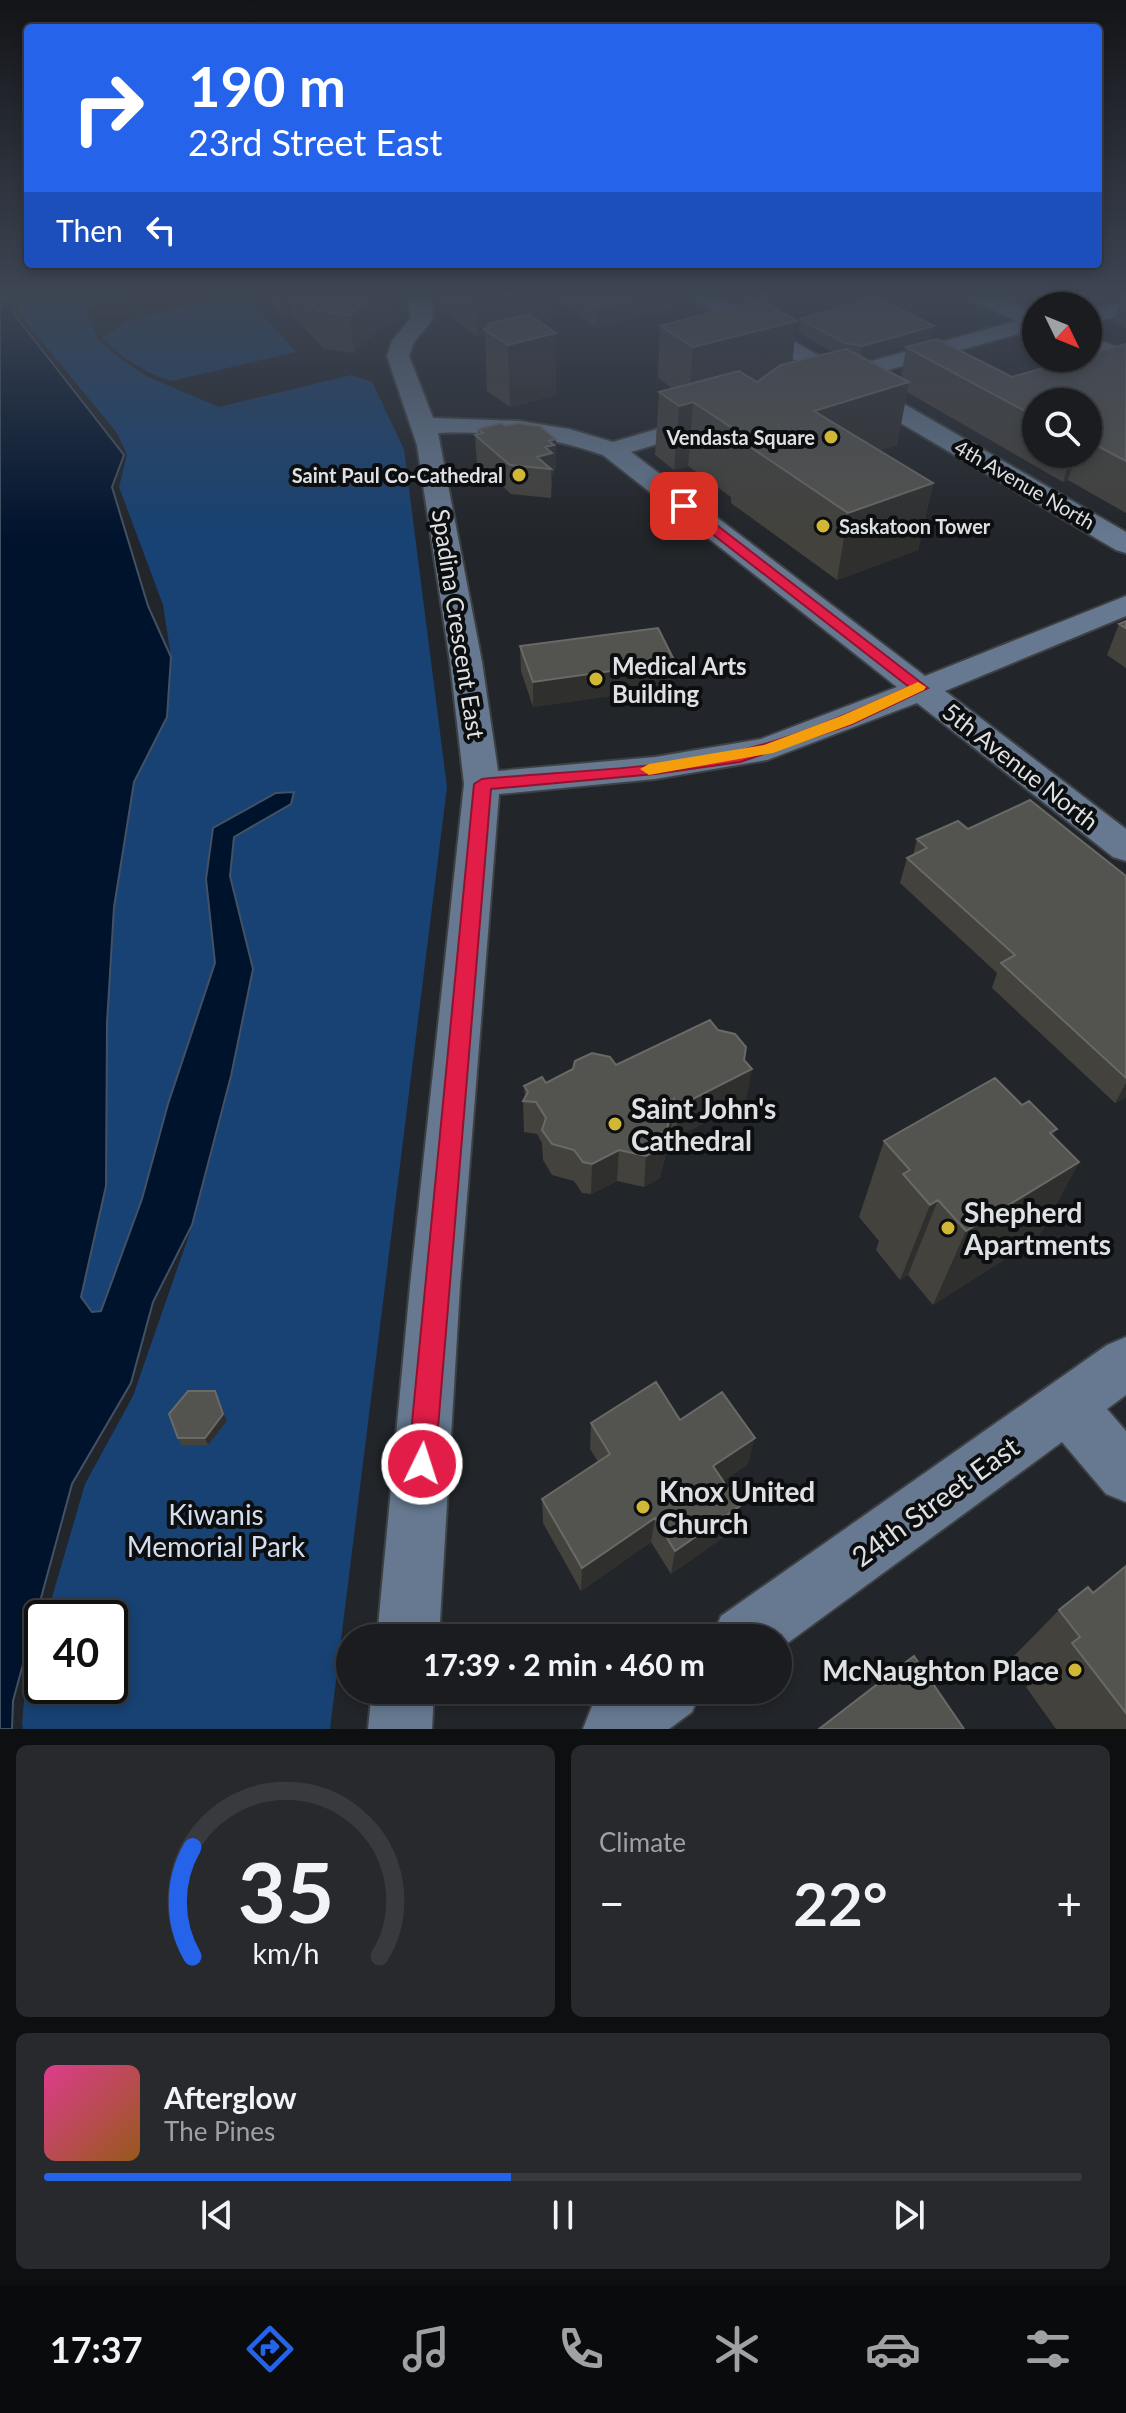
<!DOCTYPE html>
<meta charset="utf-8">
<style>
body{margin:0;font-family:Lato,sans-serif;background:#27292c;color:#f1f3f6;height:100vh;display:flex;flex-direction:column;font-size:30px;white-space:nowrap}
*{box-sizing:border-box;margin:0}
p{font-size:26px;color:#9fa1a4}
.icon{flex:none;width:44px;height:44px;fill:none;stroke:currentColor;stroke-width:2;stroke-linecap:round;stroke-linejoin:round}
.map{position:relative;height:1729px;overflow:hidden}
.details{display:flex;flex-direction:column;gap:16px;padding:16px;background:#0e0f11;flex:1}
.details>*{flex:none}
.hud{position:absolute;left:24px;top:24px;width:1078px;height:244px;border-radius:8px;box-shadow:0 4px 12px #0003,0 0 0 2px #383a3d;background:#2563eb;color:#fff;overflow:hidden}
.needle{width:52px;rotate:133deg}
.controls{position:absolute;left:1022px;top:292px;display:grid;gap:16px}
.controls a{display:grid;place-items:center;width:80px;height:80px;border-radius:50%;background:#1a1c1f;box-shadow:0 4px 12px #0003,0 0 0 2px #383a3d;font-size:40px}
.speed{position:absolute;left:24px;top:1600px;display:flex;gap:16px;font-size:40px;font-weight:700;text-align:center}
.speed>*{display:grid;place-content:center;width:104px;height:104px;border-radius:50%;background:#1a1c1f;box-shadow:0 4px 12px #0003,0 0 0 2px #383a3d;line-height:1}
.speed .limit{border:4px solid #111;border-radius:12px;background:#fff;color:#111}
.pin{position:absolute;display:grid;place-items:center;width:68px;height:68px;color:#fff;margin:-34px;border-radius:16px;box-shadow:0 4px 12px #0006}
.me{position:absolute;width:88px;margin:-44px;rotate:4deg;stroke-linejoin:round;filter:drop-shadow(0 0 6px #0008)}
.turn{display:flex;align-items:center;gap:28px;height:168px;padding:0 32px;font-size:36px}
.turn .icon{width:104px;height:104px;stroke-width:2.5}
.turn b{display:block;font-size:56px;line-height:68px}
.then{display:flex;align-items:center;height:76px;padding:0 32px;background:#0003;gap:16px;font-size:30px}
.big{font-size:60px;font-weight:700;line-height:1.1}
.details .widget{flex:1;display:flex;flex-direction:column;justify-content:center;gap:12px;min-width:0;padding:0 28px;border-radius:12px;background:#27292c}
.details .dial{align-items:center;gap:0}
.dial svg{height:208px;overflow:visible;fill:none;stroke:#383a3d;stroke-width:7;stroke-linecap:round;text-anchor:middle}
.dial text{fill:#f1f3f6;stroke:none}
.song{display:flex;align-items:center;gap:24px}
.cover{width:96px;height:96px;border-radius:12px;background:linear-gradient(135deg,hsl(330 70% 55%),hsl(30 70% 35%))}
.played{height:8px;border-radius:4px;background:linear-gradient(90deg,#2563eb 45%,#383a3d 45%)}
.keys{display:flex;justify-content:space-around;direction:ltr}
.heat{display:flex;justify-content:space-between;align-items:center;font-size:44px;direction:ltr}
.details .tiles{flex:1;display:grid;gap:16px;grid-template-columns:1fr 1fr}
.widget:last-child{grid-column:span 2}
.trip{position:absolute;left:336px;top:1624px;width:456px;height:80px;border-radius:40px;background:#1a1c1f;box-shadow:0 4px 12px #0003,0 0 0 2px #383a3d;font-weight:700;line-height:80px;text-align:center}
.tab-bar{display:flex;height:128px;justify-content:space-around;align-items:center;background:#0a0b0c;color:#9fa1a4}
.tab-bar .icon{width:56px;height:56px}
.tab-bar .current{color:#2563eb}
.tab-bar b{font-size:36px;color:#f1f3f6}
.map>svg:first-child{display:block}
.green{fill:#174273}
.water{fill:#00132d;stroke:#435164;stroke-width:2}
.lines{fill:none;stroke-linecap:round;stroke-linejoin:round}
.secondary-casing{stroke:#3e4144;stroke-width:4}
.secondary{fill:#667990;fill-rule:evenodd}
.wall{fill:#43423d;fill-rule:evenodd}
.shaded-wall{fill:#2f2f2e}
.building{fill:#53534f;stroke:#696966;stroke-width:2}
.route{fill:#e11d48;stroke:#92132f;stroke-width:2}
.slow{fill:#f59e0b}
.poi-dot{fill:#d1b736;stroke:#0d0e10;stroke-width:3}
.labels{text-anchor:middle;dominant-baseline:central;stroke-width:8;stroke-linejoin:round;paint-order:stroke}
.far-poi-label{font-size:20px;font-weight:bold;fill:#dee1e3;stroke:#0d0e10;text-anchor:end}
.far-street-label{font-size:20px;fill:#dee1e3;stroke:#0d0e10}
.street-label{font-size:24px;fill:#dee1e3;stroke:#0d0e10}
.poi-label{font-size:24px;font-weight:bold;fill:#dee1e3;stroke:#0d0e10;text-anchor:start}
.near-poi-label{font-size:28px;font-weight:bold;fill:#dee1e3;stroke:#0d0e10;text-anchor:start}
.near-street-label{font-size:28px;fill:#dee1e3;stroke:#0d0e10}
.near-park-label{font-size:28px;fill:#d3dfef;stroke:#0d0e10}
</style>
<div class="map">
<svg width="1126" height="1729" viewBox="0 0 1126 1729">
<rect width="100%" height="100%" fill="#222529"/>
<path class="green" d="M20 296H136L85 307 98 339 119 358 148 377 219 407 351 375 372 382 404 449 447 787 330 1729H23L22 1724 26 1677 42 1630V1686H110V1618H46L85 1484 133 1396 192 1226 231 1076 253 969 230 876 234 837 291 804 294 792 276 793 213 828 206 879 215 963 168 1104 142 1199 101 1311 92 1312 81 1297 107 1023 114 907 134 782 167 717 171 657 163 605 119 487 127 455 117 433 19 314Z
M229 296H245L296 352 171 381C143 372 122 358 102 338L128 321Z"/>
<path class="water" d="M0 296H13L14 314 124 455 112 487 148 606 171 657 167 717 134 782 114 907 107 1023 106 1186 81 1297 92 1312 101 1311 142 1199 168 1104 215 963 206 879 213 828 276 793 294 792 291 804 234 837 230 876 253 969 231 1076 192 1225 153 1302 131 1383 72 1484 13 1701 12 1729H0Z"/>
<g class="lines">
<defs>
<path id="secondary" d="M406 296H426L432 305 433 319 414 342 409 356 433 418 519 421 569 429 613 442 705 415 714 417 717 422 714 427 631 452 925 676 1126 596V616L945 691 1126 829V861L1113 857 917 703 767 760 655 779 499 794 460 1286 439 1638H377L410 1286 464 784 450 662 417 445 387 356 392 341 411 318ZM438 433C494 431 551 436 603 455L897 687 761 739 655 757 498 771 482 662Z
M691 296H715L842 369 1017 321 971 300 968 296H995L1036 313V329L859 378 1126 532V553L1116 550 836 385H819L815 380 820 375 694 300Z
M1126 301V314L1088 324V311Z
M1088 335 1126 351V367L1088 350Z
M1126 1337V1395L1107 1409 1126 1431V1502L1106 1494 1062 1442 778 1650V1638H712L721 1616 1107 1345Z
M372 1690H434L432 1729H368Z
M616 1690H701L692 1712 669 1729H583L592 1706Z"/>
</defs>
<use href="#secondary" class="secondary-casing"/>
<use href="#secondary" class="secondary"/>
</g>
<path class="wall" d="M264 296H394L396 323 384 325 354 353 324 349 293 316 282 318Z
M440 296H553V318L539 321 556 333V395L510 407 487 391 485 334 477 336 441 309Z
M561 296H674L673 309 596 327 561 303Z
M884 296H909L893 300Z
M1121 296H1126V328L1113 323Z
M800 319 934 326 931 340 1012 377 1126 344V513L1068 480 1063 482 907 392 897 445 879 450 933 483 918 550 837 580 731 503V497L688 466 674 470 655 455 659 392 672 388 658 378 660 326 792 362 833 352 799 333ZM906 347 901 378 865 359 902 348ZM1036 402H1088V454H1036Z
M478 429 556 439V468L554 469V474L552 475 551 498 511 494 477 464 475 435 478 434Z
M1126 621V668L1107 655 1119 624Z
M520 646 675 662 673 687 533 707 521 671Z
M968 829 1126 876V1097L1115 1103 992 988 997 973 900 883 907 858 913 855 917 839Z
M744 1060 746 1101 675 1138 671 1131 660 1178 644 1187 617 1181 591 1194 582 1193 574 1181 552 1175 543 1160 542 1143 537 1134 524 1132 523 1101 525 1097 524 1086 546 1083 616 1065Z
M1053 1136 1079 1162 1038 1238 933 1305 908 1275 900 1280 876 1250 879 1241 859 1217 884 1141Z
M218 1398 227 1421 208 1445H181L178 1438Z
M680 1420 748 1464 723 1481 740 1506 734 1530 671 1574 651 1542 581 1591 543 1523 542 1499 598 1462 590 1449 591 1423Z
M1126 1566V1729H1056L1026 1687 1032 1681 1014 1656 1059 1610 1093 1593Z"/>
<path class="shaded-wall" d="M279 296H290L293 316 282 318Z
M372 296H394L396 323 384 325 354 353 350 315Z
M475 296H553V318L491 333 490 327 487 324 488 331 484 329 485 334 477 336Z
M646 296H674L673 309 596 327 597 307Z
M894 296H909L893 300Z
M797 321 791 372 689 400 693 347Z
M934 326 931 340 860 360 862 346Z
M556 333V395L510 407 508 345Z
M909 382 897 445 805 474 814 411Z
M693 402 688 466 674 470 679 406Z
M556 439V468L554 469V474L552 475 551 483V469L537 457 549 441Z
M1071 454H1076L1068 480 1063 482Z
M933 483 918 550 837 580 848 513Z
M675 662 673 687 533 707V682Z
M752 1069 746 1101 675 1138 679 1106Z
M1126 1083V1097L1115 1103Z
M674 1099 671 1131 660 1178 644 1187 646 1156Z
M1057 1129 1024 1196 1079 1162 1038 1238 933 1305 966 1231 1050 1133Z
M619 1150 617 1181 591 1194 592 1164Z
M938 1200 908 1275 900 1280 930 1205Z
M215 1391 227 1421 208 1445 205 1438Z
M755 1438 748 1464 708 1491 713 1466Z
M740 1506 734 1530 671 1574 675 1551Z
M655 1518 651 1542 581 1591 582 1568Z"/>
<path class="building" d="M304 296H372L350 315 319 311Z
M580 296H646L597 307Z
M876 297 934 326 862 346 845 343 800 319Z
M760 300 797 321 693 347 660 326Z
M529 314 556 333 508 345 484 329 490 327 487 324Z
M937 339 1012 377 1078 358H1088V355L1126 344V461L1088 441V402H1036V417L906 347Z
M846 349 909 382 814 411 933 483 848 513 737 438 744 436 693 402 679 406 659 392 739 371 757 382 781 365Z
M501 423 505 426 518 423 540 426 556 439 549 441 554 445 545 447 552 453 537 457 551 469 510 465 475 435 483 433 478 429Z
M1126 621V628L1119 624Z
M658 628 675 662 533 682 520 646Z
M1030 800 1126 876V1078L1001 963 1015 955 907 858 927 848 917 839 958 821 968 829Z
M710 1020 718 1030 735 1034 746 1047 744 1060 752 1069 679 1106 674 1099 663 1147 646 1156 619 1150 592 1164 583 1162 574 1150 552 1144 542 1130 546 1118 536 1102 523 1101 528 1092 524 1086 542 1077 546 1083 573 1069 575 1061 592 1053 610 1057 616 1065Z
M995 1078 1022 1105 1029 1101 1057 1129 1050 1133 1079 1162 966 1231 938 1200 930 1205 903 1174 910 1170 884 1141Z
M656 1382 680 1420 722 1392 755 1438 713 1466 740 1506 675 1551 655 1518 582 1568 542 1499 610 1454 591 1423Z
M188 1391H215L223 1414 205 1438H178L169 1414Z
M1126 1566V1713L1072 1643 1080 1637 1059 1610 1088 1587 1093 1593Z
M914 1656 964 1729H819Z"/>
<linearGradient id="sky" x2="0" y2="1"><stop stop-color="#131417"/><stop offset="0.55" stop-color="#3e4654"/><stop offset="1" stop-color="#3e4654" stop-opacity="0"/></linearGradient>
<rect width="1126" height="538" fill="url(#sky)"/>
<path class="route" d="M679 503H688L928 688 852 724 740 762 655 774 491 789 435 1464 431 1473 422 1477 412 1473 408 1464 474 784 482 779C566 771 655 770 737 751 796 738 854 711 909 687L679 508Z"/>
<path class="slow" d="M918 682 926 687 924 690 852 724 773 753 649 775 640 769 649 764 764 745 841 716Z"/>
<g class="poi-dot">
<circle cx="831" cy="437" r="8"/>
<circle cx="519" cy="475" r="8"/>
<circle cx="823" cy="526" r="8"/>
<circle cx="596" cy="679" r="8"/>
<circle cx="615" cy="1124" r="8"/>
<circle cx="948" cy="1228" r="8"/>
<circle cx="643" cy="1507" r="8"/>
<circle cx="1075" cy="1670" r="8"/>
</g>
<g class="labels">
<g class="far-poi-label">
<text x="815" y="437">Vendasta Square</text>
<text x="503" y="475">Saint Paul Co-Cathedral</text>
<text x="839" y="526" text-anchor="start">Saskatoon Tower</text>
</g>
<g class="far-street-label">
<text transform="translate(1025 484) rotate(30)">4th Avenue North</text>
</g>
<g class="street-label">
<text transform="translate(459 624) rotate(81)">Spadina Crescent East</text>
<text transform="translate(1021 766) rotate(38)">5th Avenue North</text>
</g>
<g class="poi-label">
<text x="612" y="665">Medical Arts<tspan x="612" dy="28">Building</tspan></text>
</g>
<g class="near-poi-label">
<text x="631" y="1108">Saint John's<tspan x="631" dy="32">Cathedral</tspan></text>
<text x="964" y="1212">Shepherd<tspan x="964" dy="32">Apartments</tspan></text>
<text x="659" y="1491">Knox United<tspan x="659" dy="32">Church</tspan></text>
<text x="1059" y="1670" text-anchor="end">McNaughton Place</text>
</g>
<g class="near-street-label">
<text transform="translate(935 1501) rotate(-36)">24th Street East</text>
</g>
<g class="near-park-label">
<text x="216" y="1514">Kiwanis<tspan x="216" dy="32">Memorial Park</tspan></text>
</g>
</g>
</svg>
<div class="controls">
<a><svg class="needle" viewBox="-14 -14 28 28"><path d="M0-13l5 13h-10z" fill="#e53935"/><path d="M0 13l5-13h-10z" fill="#9fa1a4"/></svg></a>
<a><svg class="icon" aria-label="search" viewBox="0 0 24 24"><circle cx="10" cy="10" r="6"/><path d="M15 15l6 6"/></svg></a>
</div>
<div class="speed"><div class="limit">40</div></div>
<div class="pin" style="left:684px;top:506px;background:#d93025"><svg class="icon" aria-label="arrive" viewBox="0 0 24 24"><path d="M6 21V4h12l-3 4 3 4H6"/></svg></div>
<svg class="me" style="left:422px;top:1464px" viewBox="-20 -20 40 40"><circle r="17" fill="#e11d48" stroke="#fff" stroke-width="3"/><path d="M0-11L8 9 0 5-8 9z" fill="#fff"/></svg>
<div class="trip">17:39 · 2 min · 460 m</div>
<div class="hud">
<div class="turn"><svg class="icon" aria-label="right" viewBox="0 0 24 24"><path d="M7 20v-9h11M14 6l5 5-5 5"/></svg><div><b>190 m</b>23rd Street East</div></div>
<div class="then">Then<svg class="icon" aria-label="left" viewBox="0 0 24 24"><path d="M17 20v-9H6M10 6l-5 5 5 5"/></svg></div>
</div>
</div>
<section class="details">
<div class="tiles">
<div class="widget dial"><svg viewBox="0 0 100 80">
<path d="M14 69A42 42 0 1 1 86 69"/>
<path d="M14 69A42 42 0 0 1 14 27" stroke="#2563eb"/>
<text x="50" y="56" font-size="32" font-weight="700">35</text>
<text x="50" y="72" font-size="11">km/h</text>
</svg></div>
<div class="widget"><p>Climate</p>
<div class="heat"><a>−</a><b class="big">22°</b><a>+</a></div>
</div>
<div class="widget">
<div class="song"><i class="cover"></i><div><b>Afterglow</b><p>The Pines</p></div></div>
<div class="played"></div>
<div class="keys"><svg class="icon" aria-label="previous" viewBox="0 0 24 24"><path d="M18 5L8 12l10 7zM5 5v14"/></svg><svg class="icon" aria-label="pause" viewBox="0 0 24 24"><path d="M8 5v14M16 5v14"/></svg><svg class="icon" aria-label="next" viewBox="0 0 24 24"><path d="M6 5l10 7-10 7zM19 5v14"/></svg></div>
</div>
</div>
</section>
<nav class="tab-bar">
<b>17:37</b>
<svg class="icon current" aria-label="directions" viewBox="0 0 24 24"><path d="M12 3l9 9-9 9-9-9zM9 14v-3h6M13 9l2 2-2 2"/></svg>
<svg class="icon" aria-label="music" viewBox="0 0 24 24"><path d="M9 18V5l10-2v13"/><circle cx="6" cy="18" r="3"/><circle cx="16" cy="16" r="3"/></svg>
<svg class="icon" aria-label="phone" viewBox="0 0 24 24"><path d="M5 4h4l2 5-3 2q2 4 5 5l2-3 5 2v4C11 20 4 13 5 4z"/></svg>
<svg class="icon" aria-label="climate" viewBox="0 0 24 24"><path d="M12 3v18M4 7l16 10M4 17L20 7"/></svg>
<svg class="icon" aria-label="car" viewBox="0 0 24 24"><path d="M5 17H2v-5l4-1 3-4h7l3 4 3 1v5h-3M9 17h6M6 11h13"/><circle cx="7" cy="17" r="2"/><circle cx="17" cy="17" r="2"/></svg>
<svg class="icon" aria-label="filters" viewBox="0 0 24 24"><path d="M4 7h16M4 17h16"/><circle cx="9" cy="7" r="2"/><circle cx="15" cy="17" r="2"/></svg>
</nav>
